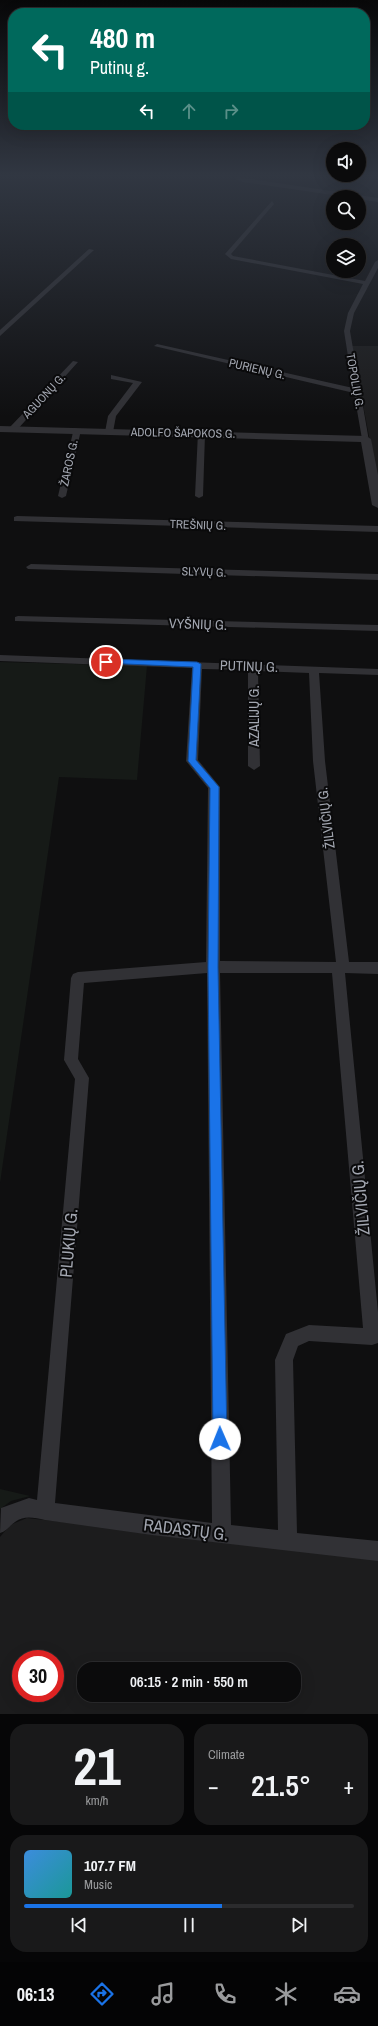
<!DOCTYPE html>
<meta charset="utf-8">
<style>
body{margin:0;font-family:"Archivo Narrow",sans-serif;background:#19191a;color:#f1f3f6;height:100vh;display:flex;flex-direction:column;font-size:15px;white-space:nowrap}
*{box-sizing:border-box;margin:0}
p{font-size:13px;color:#9a9b9d}
.icon{flex:none;width:22px;height:22px;fill:none;stroke:currentColor;stroke-width:2;stroke-linecap:round;stroke-linejoin:round}
.map{position:relative;height:1714px;overflow:hidden}
.sheet{display:flex;flex-direction:column;gap:10px;padding:10px;background:#060607;flex:1}
.sheet>*{flex:none}
.guide{position:absolute;left:8px;top:8px;width:362px;height:122px;border-radius:16px;box-shadow:0 4px 16px #0002,0 0 0 1px #2b2b2d;background:#00695c;color:#fff;overflow:hidden}
.tools{position:absolute;left:326px;top:142px;display:grid;gap:8px}
.tools a{display:grid;place-items:center;width:40px;height:40px;border-radius:50%;background:#0b0b0c;box-shadow:0 4px 16px #0002,0 0 0 1px #2b2b2d;font-size:20px}
.speed{position:absolute;left:12px;top:1650px;display:flex;gap:8px;font-size:20px;font-weight:700;text-align:center}
.speed>*{display:grid;place-content:center;width:52px;height:52px;border-radius:50%;background:#0b0b0c;box-shadow:0 4px 16px #0002,0 0 0 1px #2b2b2d;line-height:1}
.speed .limit{border:6px solid #d22;background:#fff;color:#111}
.pin{position:absolute;display:grid;place-items:center;width:34px;height:34px;color:#fff;margin:-17px;border:2px solid #fff;border-radius:50%;box-shadow:0 1px 4px #0007}
.me{position:absolute;width:44px;margin:-22px;rotate:359deg;stroke-linejoin:round;filter:drop-shadow(0 0 3px #0008)}
.turn{display:flex;align-items:center;gap:14px;height:84px;padding:0 16px;font-size:18px}
.turn .icon{width:52px;height:52px;stroke-width:2.5}
.turn b{display:block;font-size:28px;line-height:34px}
.lanes{display:flex;align-items:center;height:38px;padding:0 16px;background:#0003;justify-content:center;gap:20px;direction:ltr}
.lanes .off{opacity:.35}
.big{font-size:30px;font-weight:600;line-height:1.1}
.sheet .tile{flex:1;display:flex;flex-direction:column;justify-content:center;gap:6px;min-width:0;padding:0 14px;border-radius:16px;background:#19191a}
.sheet .dial{align-items:center;gap:0}
.dial b{font-size:52px;line-height:1}
.song{display:flex;align-items:center;gap:12px}
.cover{width:48px;height:48px;border-radius:6px;background:linear-gradient(135deg,hsl(210 70% 55%),hsl(180 70% 35%))}
.played{height:4px;border-radius:2px;background:linear-gradient(90deg,#1a73e8 60%,#2b2b2d 60%)}
.keys{display:flex;justify-content:space-around;direction:ltr}
.heat{display:flex;justify-content:space-between;align-items:center;font-size:22px;direction:ltr}
.sheet .tiles{flex:1;display:grid;gap:10px;grid-template-columns:1fr 1fr}
.tile:last-child{grid-column:span 2}
.trip{position:absolute;left:77px;top:1662px;width:224px;height:40px;border-radius:16px;background:#0b0b0c;box-shadow:0 4px 16px #0002,0 0 0 1px #2b2b2d;font-weight:600;line-height:40px;text-align:center}
.menu{display:flex;height:64px;justify-content:space-around;align-items:center;background:#040405;color:#9a9b9d}
.menu .icon{width:28px;height:28px}
.menu .on{color:#1a73e8}
.menu b{font-size:18px;color:#f1f3f6}
.map>svg:first-child{display:block}
.built{fill:#1c1c1d;fill-rule:evenodd}
.green{fill:#161a17}
.lines{fill:none;stroke-linecap:round;stroke-linejoin:round}
.minor{fill:#313135;fill-rule:evenodd}
.tertiary{fill:#313135;fill-rule:evenodd}
.route{fill:#1a73e8;stroke:#114b97}
.labels{text-anchor:middle;dominant-baseline:central;stroke-width:4;stroke-linejoin:round;paint-order:stroke}
.far-street-label{font-size:12px;fill:#a2a6b0;stroke:#0a0a0b}
.street-label{font-size:14px;fill:#a2a6b0;stroke:#0a0a0b}
.near-street-label{font-size:17px;fill:#a2a6b0;stroke:#0a0a0b}
</style>
<div class="map">
<svg width="378" height="1714" viewBox="0 0 378 1714">
<rect width="100%" height="100%" fill="#0f0f10"/>
<path class="built" d="M352 346H378V484Z
M27 1518 378 1558V1714H0V1537L10 1525ZM21 1659H55V1693H21ZM84 1669H294V1695H84Z"/>
<path class="green" d="M0 662 147 666 137 780 59 777 0 1183Z
M0 1489 30 1496 11 1501 0 1509Z"/>
<g class="lines">
<path class="minor" d="M237 177 378 198V202L359 199V197H346L243 182 236 179Z
M272 201 274 204 231 254 233 256 365 281 375 262 378 260V268L354 313 350 331 369 441 362 439 354 393 154 346 157 344 353 388 344 331 348 313 363 284 231 259 225 254Z
M89 249 94 250 0 336V330Z
M73 361 78 362 16 431H10V427Z
M111 375 142 382 116 416 113 432 109 434 105 432 108 416 133 383 111 379Z
M74 428 81 430 66 496 62 498 58 496Z
M198 432 205 434 203 496 199 498 195 496Z
M17 516 378 526V532L14 521V517Z
M31 564 378 574V580L28 569 26 567Z
M18 616 378 625V631L15 621V617Z
M0 655 378 669V675L319 673 325 761 349 962H378V974L345 973 378 1312V1343L372 1345 309 1341 298 1346 293 1360 297 1533 378 1541V1561L152 1535 45 1520C34 1518 25 1515 15 1522 9 1526 7 1531 0 1533L1 1508 29 1498 37 1500 75 1079 64 1060 71 978 73 974 78 972 206 962 208 788 186 761 192 668 0 661ZM202 669 248 670V766L254 770 260 766 258 671 309 673 313 761 336 962 220 961V787L198 760ZM207 973 212 1523 55 1503 89 1078 78 1059 84 983ZM220 973H332L363 1328 309 1325 286 1334 275 1360 278 1530 231 1525Z"/>
<path class="tertiary" d="M0 426 366 436 371 439 378 475V508L372 505 361 442 0 432Z"/>
</g>
<linearGradient id="sky" x2="0" y2="1"><stop stop-color="#080809"/><stop offset="0.42" stop-color="#313742"/><stop offset="1" stop-color="#313742" stop-opacity="0"/></linearGradient>
<rect width="378" height="417" fill="url(#sky)"/>
<path class="route" d="M106 659 197 662 201 664 196 760 219 787 218 967 227 1439 225 1444 220 1446 215 1444 213 1439 208 967 210 788 188 761 193 667 103 663 102 662Z"/>
<g class="labels">
<g class="far-street-label">
<text transform="translate(257 369) rotate(13)">PURIENŲ G.</text>
<text transform="translate(355 381) rotate(80)">TOPOLIŲ G.</text>
<text transform="translate(44 396) rotate(-47)">AGUONŲ G.</text>
<text transform="translate(183 433) rotate(1)">ADOLFO ŠAPOKOS G.</text>
<text transform="translate(69 463) rotate(-78)">ŽAROS G.</text>
<text transform="translate(198 525) rotate(2)">TREŠNIŲ G.</text>
<text transform="translate(204 572) rotate(2)">SLYVŲ G.</text>
</g>
<g class="street-label">
<text transform="translate(198 624) rotate(2)">VYŠNIŲ G.</text>
<text transform="translate(249 666) rotate(2)">PUTINŲ G.</text>
<text transform="translate(254 716) rotate(-90)">AZALIJŲ G.</text>
<text transform="translate(326 818) rotate(-97)">ŽILVIČIŲ G.</text>
</g>
<g class="near-street-label">
<text transform="translate(360 1198) rotate(-95)">ŽILVIČIŲ G.</text>
<text transform="translate(68 1243) rotate(-85)">PLUKIŲ G.</text>
<text transform="translate(186 1529) rotate(7)">RADASTŲ G.</text>
</g>
</g>
</svg>
<div class="tools">
<a><svg class="icon" aria-label="sound" viewBox="0 0 24 24"><path d="M4 9h4l5-4v14l-5-4H4zM17 9q2 3 0 6"/></svg></a>
<a><svg class="icon" aria-label="search" viewBox="0 0 24 24"><circle cx="10" cy="10" r="6"/><path d="M15 15l6 6"/></svg></a>
<a><svg class="icon" aria-label="layers" viewBox="0 0 24 24"><path d="M12 4l9 5-9 5-9-5zM3 14l9 5 9-5"/></svg></a>
</div>
<div class="speed"><div class="limit">30</div></div>
<div class="pin" style="left:106px;top:662px;background:#d93025"><svg class="icon" aria-label="arrive" viewBox="0 0 24 24"><path d="M6 21V4h12l-3 4 3 4H6"/></svg></div>
<svg class="me" style="left:220px;top:1439px" viewBox="-20 -20 40 40"><circle r="19" fill="#fff"/><path d="M0-13L10 11 0 6-10 11z" fill="#1a73e8"/></svg>
<div class="trip">06:15 · 2 min · 550 m</div>
<div class="guide">
<div class="turn"><svg class="icon" aria-label="left" viewBox="0 0 24 24"><path d="M17 20v-9H6M10 6l-5 5 5 5"/></svg><div><b>480 m</b>Putinų g.</div></div>
<div class="lanes"><svg class="icon" aria-label="left" viewBox="0 0 24 24"><path d="M17 20v-9H6M10 6l-5 5 5 5"/></svg><svg class="icon off" aria-label="ahead" viewBox="0 0 24 24"><path d="M12 20V5M6 11l6-6 6 6"/></svg><svg class="icon off" aria-label="right" viewBox="0 0 24 24"><path d="M7 20v-9h11M14 6l5 5-5 5"/></svg></div>
</div>
</div>
<section class="sheet">
<div class="tiles">
<div class="tile dial"><b>21</b><p>km/h</p></div>
<div class="tile"><p>Climate</p>
<div class="heat"><a>−</a><b class="big">21.5°</b><a>+</a></div>
</div>
<div class="tile">
<div class="song"><i class="cover"></i><div><b>107.7 FM</b><p>Music</p></div></div>
<div class="played"></div>
<div class="keys"><svg class="icon" aria-label="previous" viewBox="0 0 24 24"><path d="M18 5L8 12l10 7zM5 5v14"/></svg><svg class="icon" aria-label="pause" viewBox="0 0 24 24"><path d="M8 5v14M16 5v14"/></svg><svg class="icon" aria-label="next" viewBox="0 0 24 24"><path d="M6 5l10 7-10 7zM19 5v14"/></svg></div>
</div>
</div>
</section>
<nav class="menu">
<b>06:13</b>
<svg class="icon on" aria-label="directions" viewBox="0 0 24 24"><path d="M12 3l9 9-9 9-9-9zM9 14v-3h6M13 9l2 2-2 2"/></svg>
<svg class="icon" aria-label="music" viewBox="0 0 24 24"><path d="M9 18V5l10-2v13"/><circle cx="6" cy="18" r="3"/><circle cx="16" cy="16" r="3"/></svg>
<svg class="icon" aria-label="phone" viewBox="0 0 24 24"><path d="M5 4h4l2 5-3 2q2 4 5 5l2-3 5 2v4C11 20 4 13 5 4z"/></svg>
<svg class="icon" aria-label="climate" viewBox="0 0 24 24"><path d="M12 3v18M4 7l16 10M4 17L20 7"/></svg>
<svg class="icon" aria-label="car" viewBox="0 0 24 24"><path d="M5 17H2v-5l4-1 3-4h7l3 4 3 1v5h-3M9 17h6M6 11h13"/><circle cx="7" cy="17" r="2"/><circle cx="17" cy="17" r="2"/></svg>
</nav>
